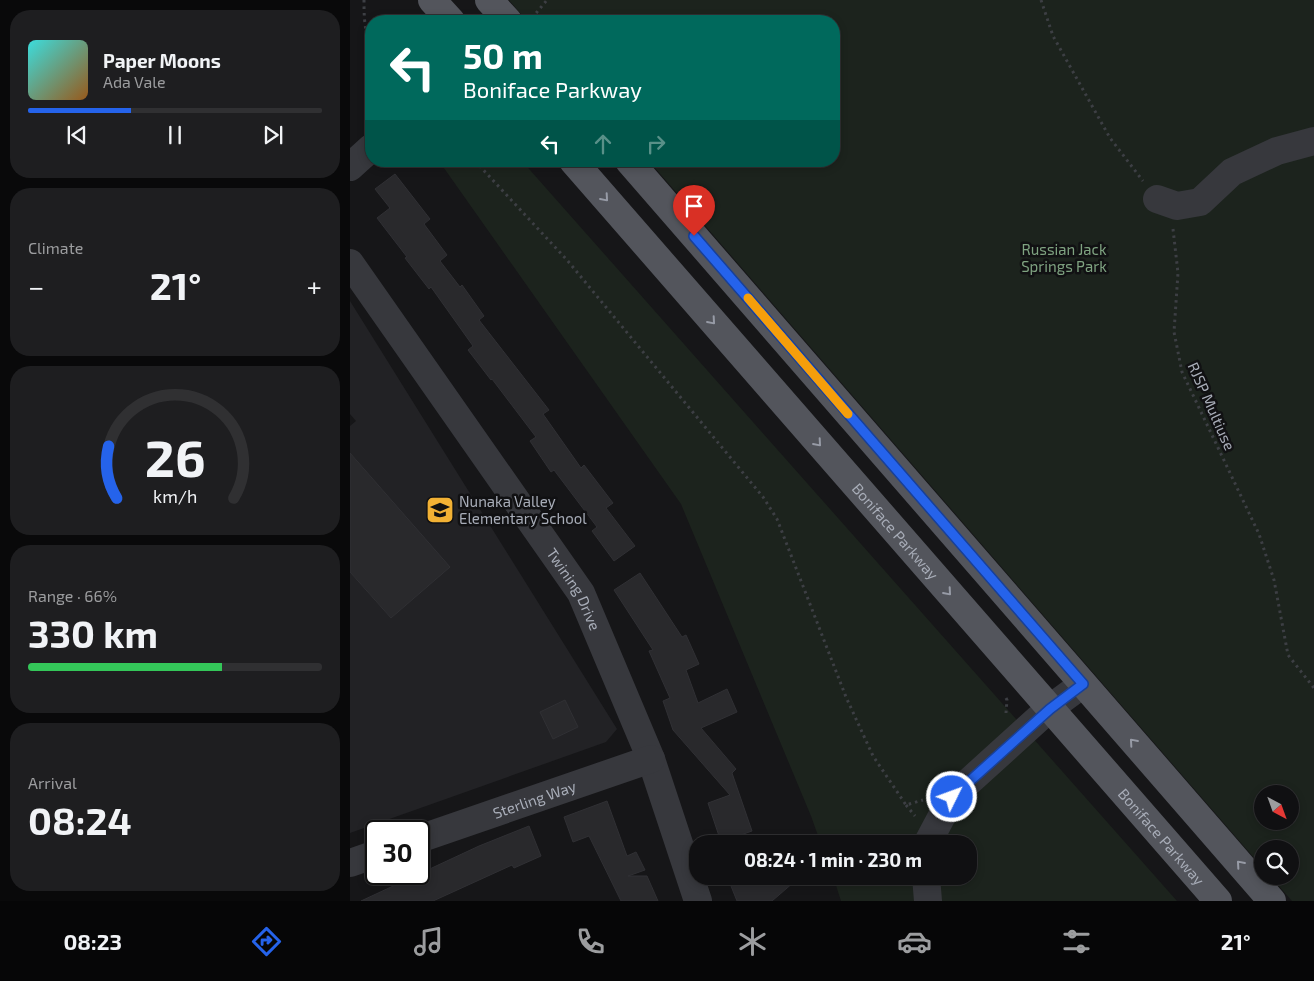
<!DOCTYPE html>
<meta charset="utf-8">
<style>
body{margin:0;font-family:"Exo 2",sans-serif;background:#1e1e20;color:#f1f3f6;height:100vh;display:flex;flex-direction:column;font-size:19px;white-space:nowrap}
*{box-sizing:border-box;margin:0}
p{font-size:16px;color:#9c9d9f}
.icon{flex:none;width:28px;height:28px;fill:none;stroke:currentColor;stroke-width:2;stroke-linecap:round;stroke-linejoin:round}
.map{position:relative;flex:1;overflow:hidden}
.sheet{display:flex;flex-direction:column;gap:10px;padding:10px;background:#09090a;width:350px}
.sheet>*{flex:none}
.guide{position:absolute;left:15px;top:15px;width:475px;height:152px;border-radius:20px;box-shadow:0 2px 8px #0003,0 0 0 1px #303032;background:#00695c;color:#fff;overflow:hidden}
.needle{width:32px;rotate:139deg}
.fabs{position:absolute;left:904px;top:785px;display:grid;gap:10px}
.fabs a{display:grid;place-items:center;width:45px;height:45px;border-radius:50%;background:#101012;box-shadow:0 2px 8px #0003,0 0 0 1px #303032;font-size:25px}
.speed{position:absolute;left:15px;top:820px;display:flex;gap:10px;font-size:25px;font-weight:700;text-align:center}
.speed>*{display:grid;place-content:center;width:65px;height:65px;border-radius:50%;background:#101012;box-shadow:0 2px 8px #0003,0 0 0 1px #303032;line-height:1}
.speed .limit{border:2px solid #111;border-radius:8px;background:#fff;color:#111}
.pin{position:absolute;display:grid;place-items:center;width:42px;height:42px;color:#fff;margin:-51px -21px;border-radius:50% 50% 50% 0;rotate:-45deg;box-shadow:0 0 5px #0007}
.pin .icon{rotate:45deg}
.me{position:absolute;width:55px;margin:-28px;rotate:48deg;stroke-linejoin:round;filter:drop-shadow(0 0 4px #0008)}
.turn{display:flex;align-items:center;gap:18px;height:105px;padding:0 15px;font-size:22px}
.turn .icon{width:65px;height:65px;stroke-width:2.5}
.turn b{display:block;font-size:35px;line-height:42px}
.lanes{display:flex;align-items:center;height:48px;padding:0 15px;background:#0003;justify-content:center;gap:25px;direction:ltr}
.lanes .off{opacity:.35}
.big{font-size:38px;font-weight:700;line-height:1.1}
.sheet .widget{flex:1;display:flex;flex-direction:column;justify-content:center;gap:8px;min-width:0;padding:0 18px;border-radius:20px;background:#1e1e20}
.sheet .dial{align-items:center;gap:0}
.dial svg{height:130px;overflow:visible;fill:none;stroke:#303032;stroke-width:7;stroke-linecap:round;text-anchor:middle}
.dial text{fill:#f1f3f6;stroke:none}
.song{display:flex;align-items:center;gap:15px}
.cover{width:60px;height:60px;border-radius:8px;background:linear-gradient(135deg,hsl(180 70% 55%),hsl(30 70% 35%))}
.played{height:5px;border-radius:2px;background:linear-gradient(90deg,#2563eb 35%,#303032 35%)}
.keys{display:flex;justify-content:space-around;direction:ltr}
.heat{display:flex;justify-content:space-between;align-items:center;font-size:28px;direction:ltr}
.charge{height:8px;border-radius:4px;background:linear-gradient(90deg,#34c759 66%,#303032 0)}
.trip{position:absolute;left:339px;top:835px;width:288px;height:50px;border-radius:20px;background:#101012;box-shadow:0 2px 8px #0003,0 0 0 1px #303032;font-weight:700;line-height:50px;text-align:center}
.dock{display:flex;height:80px;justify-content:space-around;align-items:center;background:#060607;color:#9c9d9f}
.dock .icon{width:35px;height:35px}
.dock .active{color:#2563eb}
.dock b{font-size:22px;color:#f1f3f6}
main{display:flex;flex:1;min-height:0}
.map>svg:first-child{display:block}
.built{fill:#222225}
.green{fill:#1c231d;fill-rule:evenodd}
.building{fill:#29292c;stroke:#303034}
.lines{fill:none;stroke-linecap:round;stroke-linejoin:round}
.path{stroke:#3d3f44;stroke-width:3;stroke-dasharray:2.5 4;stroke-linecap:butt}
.minor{stroke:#37383d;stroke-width:28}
.major{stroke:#53555c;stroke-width:28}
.oneway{stroke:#979ba6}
.route-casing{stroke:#184099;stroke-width:12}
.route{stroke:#2563eb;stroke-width:9}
.slow{stroke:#f59e0b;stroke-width:9}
.labels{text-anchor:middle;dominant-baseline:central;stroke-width:5;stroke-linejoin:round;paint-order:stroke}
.park-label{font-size:15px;fill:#7fa381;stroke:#111113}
.street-label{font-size:15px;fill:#a8adb8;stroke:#111113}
.poi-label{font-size:15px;fill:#a8adb8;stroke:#111113;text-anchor:start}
</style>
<main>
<section class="sheet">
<div class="widget">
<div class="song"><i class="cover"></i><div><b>Paper Moons</b><p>Ada Vale</p></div></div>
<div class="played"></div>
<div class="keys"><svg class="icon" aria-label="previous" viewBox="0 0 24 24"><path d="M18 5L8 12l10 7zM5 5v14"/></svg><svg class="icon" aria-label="pause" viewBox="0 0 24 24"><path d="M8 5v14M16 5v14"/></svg><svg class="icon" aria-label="next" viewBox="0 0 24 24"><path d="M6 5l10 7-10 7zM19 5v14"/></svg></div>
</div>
<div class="widget"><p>Climate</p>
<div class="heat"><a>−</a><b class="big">21°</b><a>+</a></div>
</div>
<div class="widget dial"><svg viewBox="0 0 100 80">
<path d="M14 69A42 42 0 1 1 86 69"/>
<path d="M14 69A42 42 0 0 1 9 37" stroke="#2563eb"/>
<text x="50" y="56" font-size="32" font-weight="700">26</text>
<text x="50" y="72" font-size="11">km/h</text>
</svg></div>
<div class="widget"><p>Range · 66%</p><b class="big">330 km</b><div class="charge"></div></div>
<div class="widget"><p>Arrival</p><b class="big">08:24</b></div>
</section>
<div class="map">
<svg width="964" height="901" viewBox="0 0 964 901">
<rect width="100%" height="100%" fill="#161618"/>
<path class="built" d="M0 301 267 729 256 742 0 833V572L41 618 99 567 0 453V426L6 421 0 414Z"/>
<path class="green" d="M159 0H964V901H942L920 876H940V849H912V867L299 161H484V21H177ZM912 794H940V821H912Z
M89 161H172L827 901H491L483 876H618V844H471L461 816 331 504Z"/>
<path class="building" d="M45 174 80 219 74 224 97 255 90 261 110 287 112 285 134 316 129 320 199 410 193 414 231 468 234 465 263 503 256 508 285 546 264 561 242 531 247 527 204 470 201 472 180 441 186 437 142 379 141 380 118 350 123 346 81 287 79 289 55 258 57 257 27 218 40 208 25 189Z
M0 453 100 567 41 618 0 572Z
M290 573 332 637 336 635 349 664 336 670 348 703 377 689 387 712 351 728 386 769 382 773 402 831 371 842 358 803 380 795 323 730 313 701 320 698 299 651 303 650 264 590Z
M215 700 228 727 203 739 190 712Z
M257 801 277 856 286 852 295 870 278 876H297L308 901H271L239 836 223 842 214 817Z
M179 826 191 856 164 868 162 865 83 901H11L129 846Z
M377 876H451L422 901H387Z"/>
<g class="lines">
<path class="path" d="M14 0C14 14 14 32 21 44
M691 0 703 36 760 138 793 181
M182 18 197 0
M125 161 217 260 413 497 427 519 496 697 523 756 556 805 573 800
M823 229 828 273 824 332 832 372 909 534 924 580 938 655 964 688
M656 698 657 700 656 713
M556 805 565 816"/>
<g class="minor">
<path d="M0 167 21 148"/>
<path d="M807 199 827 206 850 202 882 172 927 151 964 141"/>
<path id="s1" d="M0 263 231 593 301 759 348 901"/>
<path id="s2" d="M69 839 301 759"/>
<path d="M577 844 602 797 699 709 733 684"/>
<path d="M0 863 26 854"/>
<path d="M576 876 578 901"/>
</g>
<g class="major">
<path d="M82 0 101 21"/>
<path d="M139 0 158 21"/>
<path id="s3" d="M223 161 868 901"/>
<path d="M279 161 922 901"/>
</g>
</g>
<defs><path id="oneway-chevron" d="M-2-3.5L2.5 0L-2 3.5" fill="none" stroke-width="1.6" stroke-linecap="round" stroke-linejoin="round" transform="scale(1.25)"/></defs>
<g class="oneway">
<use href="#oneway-chevron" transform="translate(255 198) rotate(49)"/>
<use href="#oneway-chevron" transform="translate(362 321) rotate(49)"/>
<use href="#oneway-chevron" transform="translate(468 443) rotate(49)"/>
<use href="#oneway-chevron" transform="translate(598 592) rotate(49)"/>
<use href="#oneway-chevron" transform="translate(783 742) rotate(-131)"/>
<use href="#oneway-chevron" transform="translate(890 864) rotate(-131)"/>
</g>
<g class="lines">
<defs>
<path id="route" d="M344 236 733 684 700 709 602 797"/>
</defs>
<use href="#route" class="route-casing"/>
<use href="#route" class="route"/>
<path class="slow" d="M398 298 498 414"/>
</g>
<defs>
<symbol id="school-square" viewBox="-11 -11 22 22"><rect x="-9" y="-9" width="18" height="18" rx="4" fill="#f2b134" stroke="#111113"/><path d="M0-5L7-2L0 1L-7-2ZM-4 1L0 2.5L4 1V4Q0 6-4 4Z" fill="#111"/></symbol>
</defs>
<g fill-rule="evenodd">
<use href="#school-square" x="74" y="494" width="32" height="32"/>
</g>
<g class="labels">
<g class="park-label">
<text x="714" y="249">Russian Jack<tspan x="714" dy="17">Springs Park</tspan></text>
</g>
<g class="street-label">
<text transform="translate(862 406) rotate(66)">RJSP Multiuse</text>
<text stroke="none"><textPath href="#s3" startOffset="491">Boniface Parkway</textPath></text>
<text stroke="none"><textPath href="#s1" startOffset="396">Twining Drive</textPath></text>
<text stroke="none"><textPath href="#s2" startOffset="122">Sterling Way</textPath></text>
<text stroke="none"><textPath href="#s3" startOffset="896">Boniface Parkway</textPath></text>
</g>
<g class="poi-label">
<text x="109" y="501">Nunaka Valley<tspan x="109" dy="17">Elementary School</tspan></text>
</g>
</g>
</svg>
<div class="fabs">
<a><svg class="needle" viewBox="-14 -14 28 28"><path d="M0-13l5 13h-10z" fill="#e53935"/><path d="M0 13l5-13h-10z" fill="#9c9d9f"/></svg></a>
<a><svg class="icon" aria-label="search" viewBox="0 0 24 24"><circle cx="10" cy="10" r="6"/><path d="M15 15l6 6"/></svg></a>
</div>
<div class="speed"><div class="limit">30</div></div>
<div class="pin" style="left:344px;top:236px;background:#d93025"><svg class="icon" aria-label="arrive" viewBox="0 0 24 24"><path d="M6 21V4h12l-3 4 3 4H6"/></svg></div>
<svg class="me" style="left:602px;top:797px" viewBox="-20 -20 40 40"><circle r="17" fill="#2563eb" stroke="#fff" stroke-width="3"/><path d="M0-11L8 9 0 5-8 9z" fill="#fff"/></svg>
<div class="trip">08:24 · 1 min · 230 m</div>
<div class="guide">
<div class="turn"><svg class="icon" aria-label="left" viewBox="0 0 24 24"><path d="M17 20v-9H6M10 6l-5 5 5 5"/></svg><div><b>50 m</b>Boniface Parkway</div></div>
<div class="lanes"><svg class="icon" aria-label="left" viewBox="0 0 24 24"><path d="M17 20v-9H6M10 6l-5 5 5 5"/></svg><svg class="icon off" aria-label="ahead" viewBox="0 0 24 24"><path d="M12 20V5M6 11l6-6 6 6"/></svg><svg class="icon off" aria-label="right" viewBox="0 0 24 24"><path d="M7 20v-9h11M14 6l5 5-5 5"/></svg></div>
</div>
</div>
</main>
<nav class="dock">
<b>08:23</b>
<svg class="icon active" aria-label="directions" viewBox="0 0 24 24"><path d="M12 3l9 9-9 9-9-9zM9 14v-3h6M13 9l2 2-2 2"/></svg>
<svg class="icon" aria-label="music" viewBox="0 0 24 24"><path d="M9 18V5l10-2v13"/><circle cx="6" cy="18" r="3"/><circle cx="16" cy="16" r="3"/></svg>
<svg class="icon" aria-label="phone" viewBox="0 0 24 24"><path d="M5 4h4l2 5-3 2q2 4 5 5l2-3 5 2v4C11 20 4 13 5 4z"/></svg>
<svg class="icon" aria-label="climate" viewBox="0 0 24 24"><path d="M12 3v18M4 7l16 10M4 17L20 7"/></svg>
<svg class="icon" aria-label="car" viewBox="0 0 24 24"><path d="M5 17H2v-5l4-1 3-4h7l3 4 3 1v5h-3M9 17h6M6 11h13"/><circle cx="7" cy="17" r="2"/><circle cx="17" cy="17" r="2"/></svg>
<svg class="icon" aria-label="filters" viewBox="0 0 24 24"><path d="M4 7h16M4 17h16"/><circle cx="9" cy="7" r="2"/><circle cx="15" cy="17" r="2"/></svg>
<b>21°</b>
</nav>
